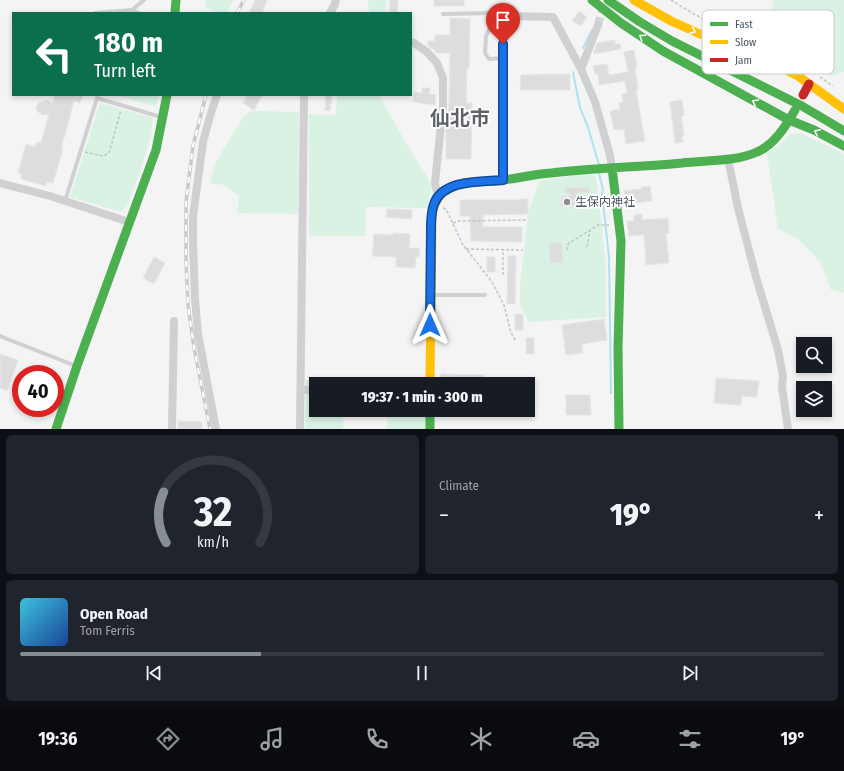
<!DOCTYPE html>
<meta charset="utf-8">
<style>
body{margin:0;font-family:"Fira Sans Condensed","Noto Sans JP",sans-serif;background:#20242c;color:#f1f3f6;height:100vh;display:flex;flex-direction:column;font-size:15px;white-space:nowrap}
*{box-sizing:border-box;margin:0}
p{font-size:13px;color:#9ea1a6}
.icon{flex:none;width:22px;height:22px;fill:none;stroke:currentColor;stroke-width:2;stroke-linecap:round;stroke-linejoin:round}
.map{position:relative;height:429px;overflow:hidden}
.side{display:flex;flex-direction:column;gap:6px;padding:6px;background:#0d0f14;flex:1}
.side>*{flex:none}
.guide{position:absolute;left:12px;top:12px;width:400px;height:84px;border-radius:0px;box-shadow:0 2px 6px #0003;background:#0b6e4f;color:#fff;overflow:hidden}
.buttons{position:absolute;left:796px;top:337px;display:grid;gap:8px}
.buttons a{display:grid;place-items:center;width:36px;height:36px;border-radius:0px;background:#171b24;box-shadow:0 2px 6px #0003;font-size:20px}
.speed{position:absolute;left:12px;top:365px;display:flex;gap:8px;font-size:20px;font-weight:700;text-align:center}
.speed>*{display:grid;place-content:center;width:52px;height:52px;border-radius:50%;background:#171b24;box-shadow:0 2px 6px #0003;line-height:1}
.speed .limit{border:6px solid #d22;background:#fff;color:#111}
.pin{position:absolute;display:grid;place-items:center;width:34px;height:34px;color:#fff;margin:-41px -17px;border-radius:50% 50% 50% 0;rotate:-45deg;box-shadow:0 0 4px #0007}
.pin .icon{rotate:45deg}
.me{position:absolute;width:44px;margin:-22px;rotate:0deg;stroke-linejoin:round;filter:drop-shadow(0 0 3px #0008)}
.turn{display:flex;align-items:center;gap:14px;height:84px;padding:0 16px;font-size:18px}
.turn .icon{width:52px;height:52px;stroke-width:2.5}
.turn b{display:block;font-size:28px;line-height:34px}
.big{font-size:30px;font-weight:800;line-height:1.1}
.side .tile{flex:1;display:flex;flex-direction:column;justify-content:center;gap:6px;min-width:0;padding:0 14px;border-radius:6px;background:#20242c}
.side .dial{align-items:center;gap:0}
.dial svg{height:104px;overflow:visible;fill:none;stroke:#363941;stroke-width:7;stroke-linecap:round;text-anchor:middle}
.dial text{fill:#f1f3f6;stroke:none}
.song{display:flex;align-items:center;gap:12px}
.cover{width:48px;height:48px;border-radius:6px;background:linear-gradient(135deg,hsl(190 70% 55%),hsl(220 70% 35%))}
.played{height:4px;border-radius:2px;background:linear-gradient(90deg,#868d94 30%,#363941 30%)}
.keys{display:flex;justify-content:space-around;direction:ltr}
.heat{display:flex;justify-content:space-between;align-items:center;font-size:22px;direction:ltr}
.side .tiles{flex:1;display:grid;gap:6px;grid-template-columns:1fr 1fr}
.tile:last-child{grid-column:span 2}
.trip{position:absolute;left:309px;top:377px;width:226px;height:40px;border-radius:0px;background:#171b24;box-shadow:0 2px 6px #0003;font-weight:800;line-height:40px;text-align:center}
.dock{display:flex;height:64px;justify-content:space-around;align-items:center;background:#090b0e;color:#9ea1a6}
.dock .icon{width:28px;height:28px}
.dock .selected{color:#868d94}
.dock b{font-size:18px;color:#f1f3f6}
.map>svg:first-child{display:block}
.green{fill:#d9f2e3}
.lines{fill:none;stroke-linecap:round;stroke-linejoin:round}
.stream{stroke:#aee2f0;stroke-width:2}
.building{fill:#ddddde;stroke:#e5e6e7}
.street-tunnel{stroke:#d2d4d7;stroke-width:8;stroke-dasharray:8 4;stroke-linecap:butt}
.path{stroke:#bcc7c4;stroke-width:1.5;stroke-dasharray:3 2;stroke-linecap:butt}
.lane{stroke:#ced0d2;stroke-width:4}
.street{stroke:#ced0d2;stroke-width:8}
.fast{stroke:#4caf50;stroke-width:9}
.slow{stroke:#ffc107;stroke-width:9}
.jam{stroke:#c62828;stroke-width:9}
.rail-casing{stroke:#c9cacc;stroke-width:3.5}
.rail{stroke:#fff;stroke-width:2;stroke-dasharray:6;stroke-linecap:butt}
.oneway{stroke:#f6fbf6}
.route-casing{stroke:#114b97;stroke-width:10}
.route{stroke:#1a73e8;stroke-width:7}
.poi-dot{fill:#868d94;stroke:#fff;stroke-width:1.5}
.labels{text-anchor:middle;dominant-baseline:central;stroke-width:3.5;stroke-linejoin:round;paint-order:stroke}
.poi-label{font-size:12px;fill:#4a5661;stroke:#fff;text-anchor:start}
.town-label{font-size:20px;font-weight:bold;fill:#5f6368;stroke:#fff}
.key{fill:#fff;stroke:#c9ccd0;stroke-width:1}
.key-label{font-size:11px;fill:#4a5661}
</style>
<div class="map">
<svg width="844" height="429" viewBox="0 0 844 429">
<rect width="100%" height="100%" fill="#f4f4f4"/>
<path class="green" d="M206 0H233L227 13H220L205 8Z
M368 0H386V13H369Z
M772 0H844V72L830 76 818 66 800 56 779 41Z
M117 95H159L156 107Z
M337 95H380V97L406 143 432 185 427 208 366 207 365 236H309V114L336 115Z
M100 103 153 118 151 136 140 172 128 204 121 212 70 197Z
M251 111 299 112 298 214 237 213 239 196 224 185 210 183 215 163 244 116Z
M800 133 834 149 844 155V293L831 290 820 261 798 239 778 229 767 153 780 144 790 134Z
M587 173 596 177 605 256 606 317 529 322 520 306V286L528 214 539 181Z
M306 380H426V384H316V410H364L363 414 344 413 343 429H305Z
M388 410H426V429H387Z"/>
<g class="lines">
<path class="stream" d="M583 48 592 30
M573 72 580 108 588 127 599 165
M599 173 603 190 602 193 609 257 611 393"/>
</g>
<path class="building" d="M255 0H267L262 13H249Z
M390 0H398L397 13H389Z
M434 0H464V6H434Z
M579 11 587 17 581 26 572 21Z
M450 18 470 19 469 69 467 68 466 103H472L471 159H446V127L449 103 450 53H435V49H432L428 46V41H435V35H450Z
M615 40V44H620L621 49 594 54V52L597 43Z
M634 50 637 68H635L638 90H636L645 141 626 144 624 129 614 130 610 111 620 109 619 103 623 102 622 94 627 93 625 81 599 85 598 74H595L593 66 607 64 609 75 628 72 624 52Z
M570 74V90H520L521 75Z
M422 88H430L429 94 436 95 435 105 413 102 414 92 422 93Z
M55 95H83L80 103 74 101 61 149H63L53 183 47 182 46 186 21 179 22 174 18 173 26 144 35 147 37 142 41 143 49 114 42 115 36 110 38 103 48 100 52 103Z
M247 95H262L254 110 243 103Z
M326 95H332L330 111 325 110Z
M682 100 684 115 681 116 684 136H682L683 142 675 143 670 102Z
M650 186 652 201 633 203V199L625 200 624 191 642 189 641 187Z
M589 187V192L577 193 576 206H561V196H570V193H565V188Z
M520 199H528V214L483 215V227H522V242L471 241 470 216H460V200H520Z
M387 209 412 210V219L386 217Z
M642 214V220L668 218 669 233 666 234 669 263 646 265 644 235 629 236 627 221H634V215Z
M393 233 410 234 409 248H420L419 257H416L415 268 396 267V257L372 256 374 234 393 235Z
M549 243H562L563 263H550Z
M508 256H516L515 304H507Z
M154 257 165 263 154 284 143 278Z
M487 257H495V272H487Z
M515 314H523V330H515Z
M604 319 607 340 582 344 583 353 566 355 562 325Z
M526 338H534V354H526Z
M0 354 18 360 7 391 0 388Z
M441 374 484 375 483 384H440Z
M716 378 759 381 757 397 742 396 741 405 714 403Z
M566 395H590L591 415H566Z
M178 421 202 422V429H178Z"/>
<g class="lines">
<path class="street-tunnel" d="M598 25 603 7"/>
<path class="path" d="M671 0 692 13 727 31
M820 77 833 86
M85 152 103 156 109 153 121 110
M579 198 607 199
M443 208 446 209 463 245 479 265 492 282 504 305 511 333 516 341
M453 223 459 221 526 220
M587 247 590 230
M466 249 523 250
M567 250 568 244 598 225H609
M503 275V250"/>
<path class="lane" d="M132 10 144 0
M95 13 132 10 139 13
M443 14 494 13 503 16
M503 30H489L486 36 485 53 489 59 503 58
M97 98 161 117
M65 201 98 95
M433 295H485
M0 336 76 366"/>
<path class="street" d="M330 13 335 4 336 0
M411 42 414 43 427 52 437 63 443 78V105L435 183 438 197
M581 69 598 25
M728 159 738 208 756 277 778 350 783 376 782 387 788 429
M503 180V16L553 17 581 69 595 102 610 155 612 168
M0 183 50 196 129 222
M301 390H316
M172 429 174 321
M216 429 198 334 195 299 193 243V216L203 142 210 116 217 95
M300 429 304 95"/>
<path class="fast" d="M592 0 621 23 663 51 789 120 814 130 844 146
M608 0 640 22 672 41 802 106 844 131
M175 13 176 0
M612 168 621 241 618 348 619 429
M464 183C477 181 490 182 503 180 519 178 535 174 551 173 595 168 639 167 682 163 706 160 735 162 757 152 774 145 786 126 795 110
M430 410V429
M56 429 77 366 156 150 167 95"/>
<path class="slow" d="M634 0 671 21 700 34 753 53 798 76 844 109
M430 384 432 213C437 194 445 187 464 183"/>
<path class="jam" d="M803 95 809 84"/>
<defs>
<path id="rail" d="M237 13 244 0
M206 95 193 146 186 202V261L188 305 194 348 210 429"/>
</defs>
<use href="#rail" class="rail-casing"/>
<use href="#rail" class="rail"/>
</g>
<defs><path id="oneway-chevron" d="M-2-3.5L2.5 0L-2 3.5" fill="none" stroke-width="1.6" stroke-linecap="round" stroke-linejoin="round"/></defs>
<g class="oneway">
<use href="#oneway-chevron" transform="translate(693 31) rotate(24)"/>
<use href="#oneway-chevron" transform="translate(642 37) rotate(-146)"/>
<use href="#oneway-chevron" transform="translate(755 102) rotate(-152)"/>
<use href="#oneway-chevron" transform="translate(817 132) rotate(-153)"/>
</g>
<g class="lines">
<defs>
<path id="route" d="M430 325 431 229C431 221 431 212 434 204 443 179 481 182 503 180V44"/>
</defs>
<use href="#route" class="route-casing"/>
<use href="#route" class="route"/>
</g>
<circle class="poi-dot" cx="567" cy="202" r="4"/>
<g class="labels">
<g class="poi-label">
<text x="575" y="202">生保内神社</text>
</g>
<g class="town-label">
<text x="460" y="118">仙北市</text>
</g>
</g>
<rect x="702" y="10" width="132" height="64" rx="6" class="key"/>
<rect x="710" y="22" width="18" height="4" fill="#4caf50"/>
<rect x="710" y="40" width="18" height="4" fill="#ffc107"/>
<rect x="710" y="58" width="18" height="4" fill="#c62828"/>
<g class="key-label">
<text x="735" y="28">Fast</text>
<text x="735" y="46">Slow</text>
<text x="735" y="64">Jam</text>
</g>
</svg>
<div class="buttons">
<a><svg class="icon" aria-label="search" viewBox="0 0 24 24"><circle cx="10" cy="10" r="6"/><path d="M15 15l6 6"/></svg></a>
<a><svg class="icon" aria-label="layers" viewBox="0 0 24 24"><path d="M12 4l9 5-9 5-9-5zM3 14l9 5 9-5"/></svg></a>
</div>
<div class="speed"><div class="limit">40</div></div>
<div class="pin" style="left:503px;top:44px;background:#d93025"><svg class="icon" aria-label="arrive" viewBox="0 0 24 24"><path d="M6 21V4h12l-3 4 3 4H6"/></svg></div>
<svg class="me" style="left:430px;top:325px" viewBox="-20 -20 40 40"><path d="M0-17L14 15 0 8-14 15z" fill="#1a73e8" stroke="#fff" stroke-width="4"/></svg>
<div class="trip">19:37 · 1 min · 300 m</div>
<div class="guide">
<div class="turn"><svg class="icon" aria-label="left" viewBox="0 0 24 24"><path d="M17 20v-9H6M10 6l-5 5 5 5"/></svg><div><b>180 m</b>Turn left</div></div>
</div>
</div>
<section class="side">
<div class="tiles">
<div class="tile dial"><svg viewBox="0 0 100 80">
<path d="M14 69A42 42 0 1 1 86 69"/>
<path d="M14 69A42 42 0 0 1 12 30" stroke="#868d94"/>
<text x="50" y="56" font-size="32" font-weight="700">32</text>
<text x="50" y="72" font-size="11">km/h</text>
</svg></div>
<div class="tile"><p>Climate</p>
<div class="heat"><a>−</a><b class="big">19°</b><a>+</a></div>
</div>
<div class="tile">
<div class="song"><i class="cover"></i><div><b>Open Road</b><p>Tom Ferris</p></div></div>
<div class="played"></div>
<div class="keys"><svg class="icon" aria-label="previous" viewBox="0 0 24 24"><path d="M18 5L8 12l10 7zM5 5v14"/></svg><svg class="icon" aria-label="pause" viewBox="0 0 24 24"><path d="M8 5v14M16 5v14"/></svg><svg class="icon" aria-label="next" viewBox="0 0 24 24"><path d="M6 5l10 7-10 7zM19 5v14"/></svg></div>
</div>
</div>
</section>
<nav class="dock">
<b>19:36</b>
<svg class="icon selected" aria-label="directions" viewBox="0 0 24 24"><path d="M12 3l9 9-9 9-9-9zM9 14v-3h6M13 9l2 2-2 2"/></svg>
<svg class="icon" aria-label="music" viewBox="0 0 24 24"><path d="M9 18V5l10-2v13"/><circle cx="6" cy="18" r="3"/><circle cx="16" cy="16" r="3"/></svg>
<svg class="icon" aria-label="phone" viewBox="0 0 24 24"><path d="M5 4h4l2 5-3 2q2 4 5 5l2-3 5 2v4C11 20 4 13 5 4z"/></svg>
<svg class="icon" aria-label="climate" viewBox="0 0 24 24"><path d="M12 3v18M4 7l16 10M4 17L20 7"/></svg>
<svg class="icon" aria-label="car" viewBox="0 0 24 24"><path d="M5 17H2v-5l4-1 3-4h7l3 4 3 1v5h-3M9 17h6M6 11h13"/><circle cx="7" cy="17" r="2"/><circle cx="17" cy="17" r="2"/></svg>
<svg class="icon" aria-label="filters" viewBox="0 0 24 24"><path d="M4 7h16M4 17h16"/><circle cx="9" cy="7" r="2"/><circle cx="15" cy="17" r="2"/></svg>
<b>19°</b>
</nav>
